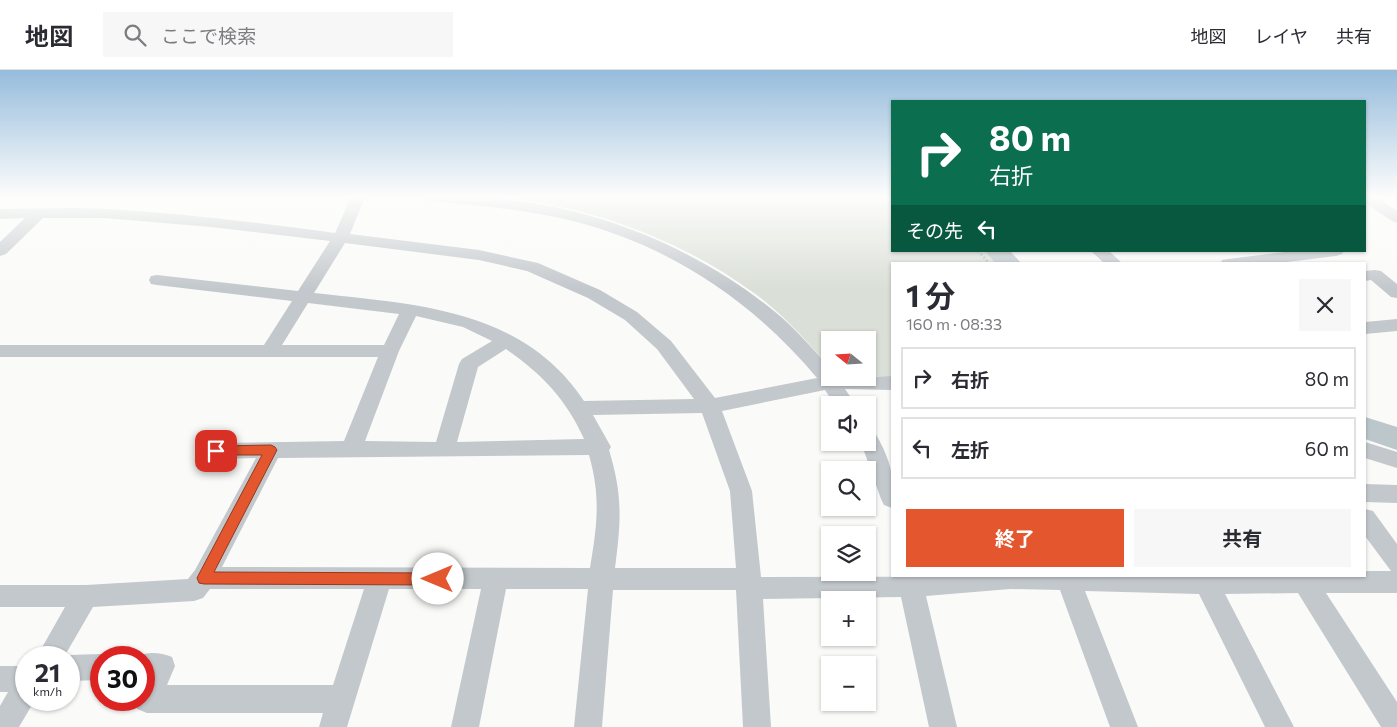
<!DOCTYPE html>
<html lang="ja">
<meta charset="utf-8">
<style>
body{margin:0;font-family:Commissioner,"Noto Sans JP",sans-serif;background:#f7f7f7;color:#2b2b33;height:100vh;display:flex;flex-direction:column;font-size:19px;white-space:nowrap}
*{box-sizing:border-box;margin:0}
p{font-size:16px;color:#7c7c81}
.icon{flex:none;width:28px;height:28px;fill:none;stroke:currentColor;stroke-width:2;stroke-linecap:round;stroke-linejoin:round}
.map{position:relative;flex:1;overflow:hidden}
.details{position:absolute;left:891px;top:192px;width:475px;height:315px;display:flex;flex-direction:column;background:#fff;border-radius:0px;box-shadow:0 1px 4px #0004}
.details>*{flex:none}
.top-card{position:absolute;left:891px;top:30px;width:475px;height:152px;border-radius:0px;box-shadow:0 1px 4px #0004;background:#0b6e4f;color:#fff;overflow:hidden}
.needle{width:32px;rotate:288deg}
.buttons{position:absolute;left:821px;top:261px;display:grid;gap:10px}
.buttons a{display:grid;place-items:center;width:55px;height:55px;border-radius:0px;background:#fff;box-shadow:0 1px 4px #0004;font-size:25px}
.speed{position:absolute;left:15px;top:576px;display:flex;gap:10px;font-size:25px;font-weight:700;text-align:center}
.speed>*{display:grid;place-content:center;width:65px;height:65px;border-radius:50%;background:#fff;box-shadow:0 1px 4px #0004;line-height:1}
.speed small{font-size:12px;font-weight:400}
.speed .limit{border:8px solid #d22;background:#fff;color:#111}
.pin{position:absolute;display:grid;place-items:center;width:42px;height:42px;color:#fff;margin:-21px;border-radius:10px;box-shadow:0 2px 8px #0006}
.me{position:absolute;width:55px;margin:-28px;rotate:270deg;stroke-linejoin:round;filter:drop-shadow(0 0 4px #0008)}
.turn{display:flex;align-items:center;gap:18px;height:105px;padding:0 15px;font-size:22px}
.turn .icon{width:65px;height:65px;stroke-width:2.5}
.turn b{display:block;font-size:35px;line-height:42px}
.then{display:flex;align-items:center;height:48px;padding:0 15px;background:#0003;gap:10px;font-size:19px}
.round{display:grid;place-items:center;flex:none;width:52px;height:52px;border-radius:0px;background:#f7f7f7}
.headline{display:flex;align-items:center;justify-content:space-between;height:85px;padding:0 15px}
h1{font-size:30px;font-weight:700;line-height:38px}
.primary-button{display:flex;gap:10px;margin-top:auto;padding:10px 15px}
.primary-button a{flex:1;height:58px;border-radius:0px;background:#e4572e;color:#fff;font-size:20px;font-weight:700;line-height:58px;text-align:center}
.primary-button a+a{background:#f7f7f7;color:#2b2b33}
ul{padding:0;list-style:none}
li{display:flex;align-items:center;gap:15px;height:62px;margin:0 10px 8px;padding:0 5px;border:2px solid #e1e1e2;border-radius:0px}
li div{flex:1}
li b{display:block;font-size:19px}
li em{font-style:normal}
header{display:flex;align-items:center;gap:30px;box-sizing:border-box;height:70px;padding:0 25px;background:#fff;border-bottom:1px solid #e1e1e2}
header strong{font-size:24px}
nav{display:flex;gap:28px;margin-inline-start:auto;font-size:18px}
.search{width:350px;height:45px;background:#f7f7f7;display:flex;align-items:center;gap:12px;box-sizing:border-box;padding:0 18px;border-radius:0px;color:#7c7c81;font-size:19px}
.map>svg:first-child{display:block}
.green{fill:#dadfd7}
.lines{fill:none;stroke-linecap:round;stroke-linejoin:round}
.river{fill:#bbc7cb;fill-rule:evenodd}
.path{stroke:#bbbfc2;stroke-width:2.5;stroke-dasharray:2 2;stroke-linecap:butt}
.minor{fill:#c3c8cc;fill-rule:evenodd}
.route{fill:#e4572e;stroke:#94391e}
</style>
<header>
<strong>地図</strong>
<div class="search"><svg class="icon" aria-label="search" viewBox="0 0 24 24"><circle cx="10" cy="10" r="6"/><path d="M15 15l6 6"/></svg>ここで検索</div>
<nav><a>地図</a><a>レイヤ</a><a>共有</a></nav>
</header>
<div class="map">
<svg width="1397" height="657" viewBox="0 0 1397 657">
<rect width="100%" height="100%" fill="#fafaf8"/>
<path class="green" d="M 499,127 L 892,127 L 892,181 L 993,181 L 1008,194 L 892,194 L 892,306 L 868,306 L 868,270 L 830,270 L 830,298 C 807,271 783,244 754,223 C 680,169 590,136 499,127 Z"/>
<g class="lines">
<path class="river" d="M 985,181 L 1010,181 L 1022,194 L 996,194 Z
M 1365,347 L 1397,357 L 1397,380 L 1365,369 Z"/>
<path class="path" d="M 889,127 L 892,128
M 978,181 L 990,194"/>
<path class="minor" d="M 351,127 L 365,127 L 350,164 L 479,180 L 538,193 L 600,220 L 637,242 L 671,271 L 715,328 L 817,308 C 754,232 669,175 573,151 C 526,139 478,136 430,131 L 425,130 L 423,127 C 549,120 676,162 774,241 C 795,258 812,278 830,298 L 830,308 L 892,306 L 892,320 L 845,319 L 856,335 L 835,335 L 825,320 L 722,341 L 752,421 L 761,507 L 1365,506 L 1365,501 L 1391,501 L 1365,466 L 1365,439 L 1373,441 L 1397,474 L 1397,523 L 1326,523 L 1397,632 L 1397,657 L 1381,657 L 1298,523 L 1225,524 L 1294,657 L 1265,657 L 1199,524 L 1085,521 L 1138,657 L 1110,657 L 1060,520 L 1010,519 L 926,526 L 957,657 L 929,657 L 901,527 L 763,529 L 771,657 L 743,657 L 736,520 L 613,520 L 602,657 L 574,657 L 588,519 L 506,519 L 479,657 L 451,657 L 481,519 L 389,519 L 347,657 L 319,657 L 323,643 L 147,643 L 137,639 L 134,630 L 144,630 L 144,588 L 134,588 C 146,581 159,582 172,587 L 175,596 L 167,615 L 333,615 L 364,519 L 210,519 L 203,528 L 194,531 L 93,537 L 64,587 L 69,585 L 101,584 L 109,588 L 101,588 L 101,610 L 69,611 L 69,588 L 36,588 L 65,537 L 0,537 L 0,515 L 86,515 L 188,509 L 195,500 L 256,388 L 216,389 L 208,387 L 205,381 L 208,375 L 216,373 L 344,371 L 378,287 L 0,287 L 0,275 L 264,275 L 292,231 L 157,215 L 151,214 L 149,210 L 151,206 L 157,205 L 298,221 L 330,171 L 211,157 L 105,148 L 43,148 L 6,184 L 0,186 L 0,172 L 25,148 L 0,149 L 0,139 C 36,139 71,137 107,139 C 183,143 259,153 335,163 ZM 345,173 L 479,190 L 527,201 L 588,228 L 625,250 L 657,279 L 694,329 L 584,331 C 523,238 413,234 314,223 ZM 308,233 L 399,244 L 384,275 L 282,275 ZM 416,246 L 463,257 L 492,271 L 462,289 L 459,294 L 436,372 L 365,371 L 399,281 ZM 506,279 C 541,303 567,330 584,369 L 457,372 L 478,297 ZM 702,343 L 730,421 L 736,498 L 615,498 C 621,451 623,426 609,380 L 611,377 L 593,345 ZM 589,385 C 601,427 597,456 590,498 L 222,497 L 278,388 Z
M 1365,127 L 1376,127 L 1397,141 L 1397,153 L 1392,151 L 1365,133 Z
M 1091,181 L 1109,181 L 1123,194 L 1105,194 Z
M 1293,181 L 1344,181 L 1342,184 L 1336,186 L 1271,194 L 1220,194 L 1222,190 L 1228,189 Z
M 1375,200 L 1381,201 L 1397,214 L 1397,228 L 1391,227 L 1371,210 L 1365,211 L 1365,201 Z
M 1397,249 L 1397,261 L 1365,264 L 1365,252 Z
M 868,361 L 875,363 C 890,388 896,409 892,438 L 884,435 L 881,429 L 864,381 L 859,372 L 868,372 Z
M 1365,372 L 1397,382 L 1397,398 L 1365,388 Z
M 1365,414 L 1397,415 L 1397,433 L 1365,432 Z
M 0,596 L 26,596 L 26,630 L 35,630 L 19,657 L 0,657 L 0,636 L 8,622 L 0,622 Z"/>
</g>
<linearGradient id="sky" x2="0" y2="1"><stop stop-color="#96bcdc"/><stop offset="0.58" stop-color="#fdfdfc"/><stop offset="1" stop-color="#fdfdfc" stop-opacity="0"/></linearGradient>
<rect width="1397" height="219" fill="url(#sky)"/>
<path class="route" d="M 271,375 L 275,377 L 277,380 L 214,502 L 438,503 L 443,505 L 445,509 L 443,514 L 438,515 L 204,514 L 199,513 L 197,508 L 199,504 L 262,385 L 216,385 L 211,384 L 209,381 L 211,377 L 216,376 Z"/>
</svg>
<div class="buttons">
<a><svg class="needle" viewBox="-14 -14 28 28"><path d="M0-13l5 13h-10z" fill="#e53935"/><path d="M0 13l5-13h-10z" fill="#7c7c81"/></svg></a>
<a><svg class="icon" aria-label="sound" viewBox="0 0 24 24"><path d="M4 9h4l5-4v14l-5-4H4zM17 9q2 3 0 6"/></svg></a>
<a><svg class="icon" aria-label="search" viewBox="0 0 24 24"><circle cx="10" cy="10" r="6"/><path d="M15 15l6 6"/></svg></a>
<a><svg class="icon" aria-label="layers" viewBox="0 0 24 24"><path d="M12 4l9 5-9 5-9-5zM3 14l9 5 9-5"/></svg></a>
<a>+</a>
<a>−</a>
</div>
<div class="speed"><div>21<small>km/h</small></div><div class="limit">30</div></div>
<div class="pin" style="left:216px;top:381px;background:#d93025"><svg class="icon" aria-label="arrive" viewBox="0 0 24 24"><path d="M6 21V4h12l-3 4 3 4H6"/></svg></div>
<svg class="me" style="left:438px;top:509px" viewBox="-20 -20 40 40"><circle r="19" fill="#fff"/><path d="M0-13L10 11 0 6-10 11z" fill="#e4572e"/></svg>
<div class="top-card">
<div class="turn"><svg class="icon" aria-label="right" viewBox="0 0 24 24"><path d="M7 20v-9h11M14 6l5 5-5 5"/></svg><div><b>80 m</b>右折</div></div>
<div class="then">その先<svg class="icon" aria-label="left" viewBox="0 0 24 24"><path d="M17 20v-9H6M10 6l-5 5 5 5"/></svg></div>
</div>
<section class="details">
<div class="headline"><div><h1>1 分</h1><p>160 m · 08:33</p></div><a class="round"><svg class="icon" aria-label="close" viewBox="0 0 24 24"><path d="M6 6l12 12M18 6L6 18"/></svg></a></div>
<ul>
<li><svg class="icon" aria-label="right" viewBox="0 0 24 24"><path d="M7 20v-9h11M14 6l5 5-5 5"/></svg><div><b>右折</b></div><em>80 m</em></li>
<li><svg class="icon" aria-label="left" viewBox="0 0 24 24"><path d="M17 20v-9H6M10 6l-5 5 5 5"/></svg><div><b>左折</b></div><em>60 m</em></li>
</ul>
<div class="primary-button"><a>終了</a><a>共有</a></div>
</section>
</div>
